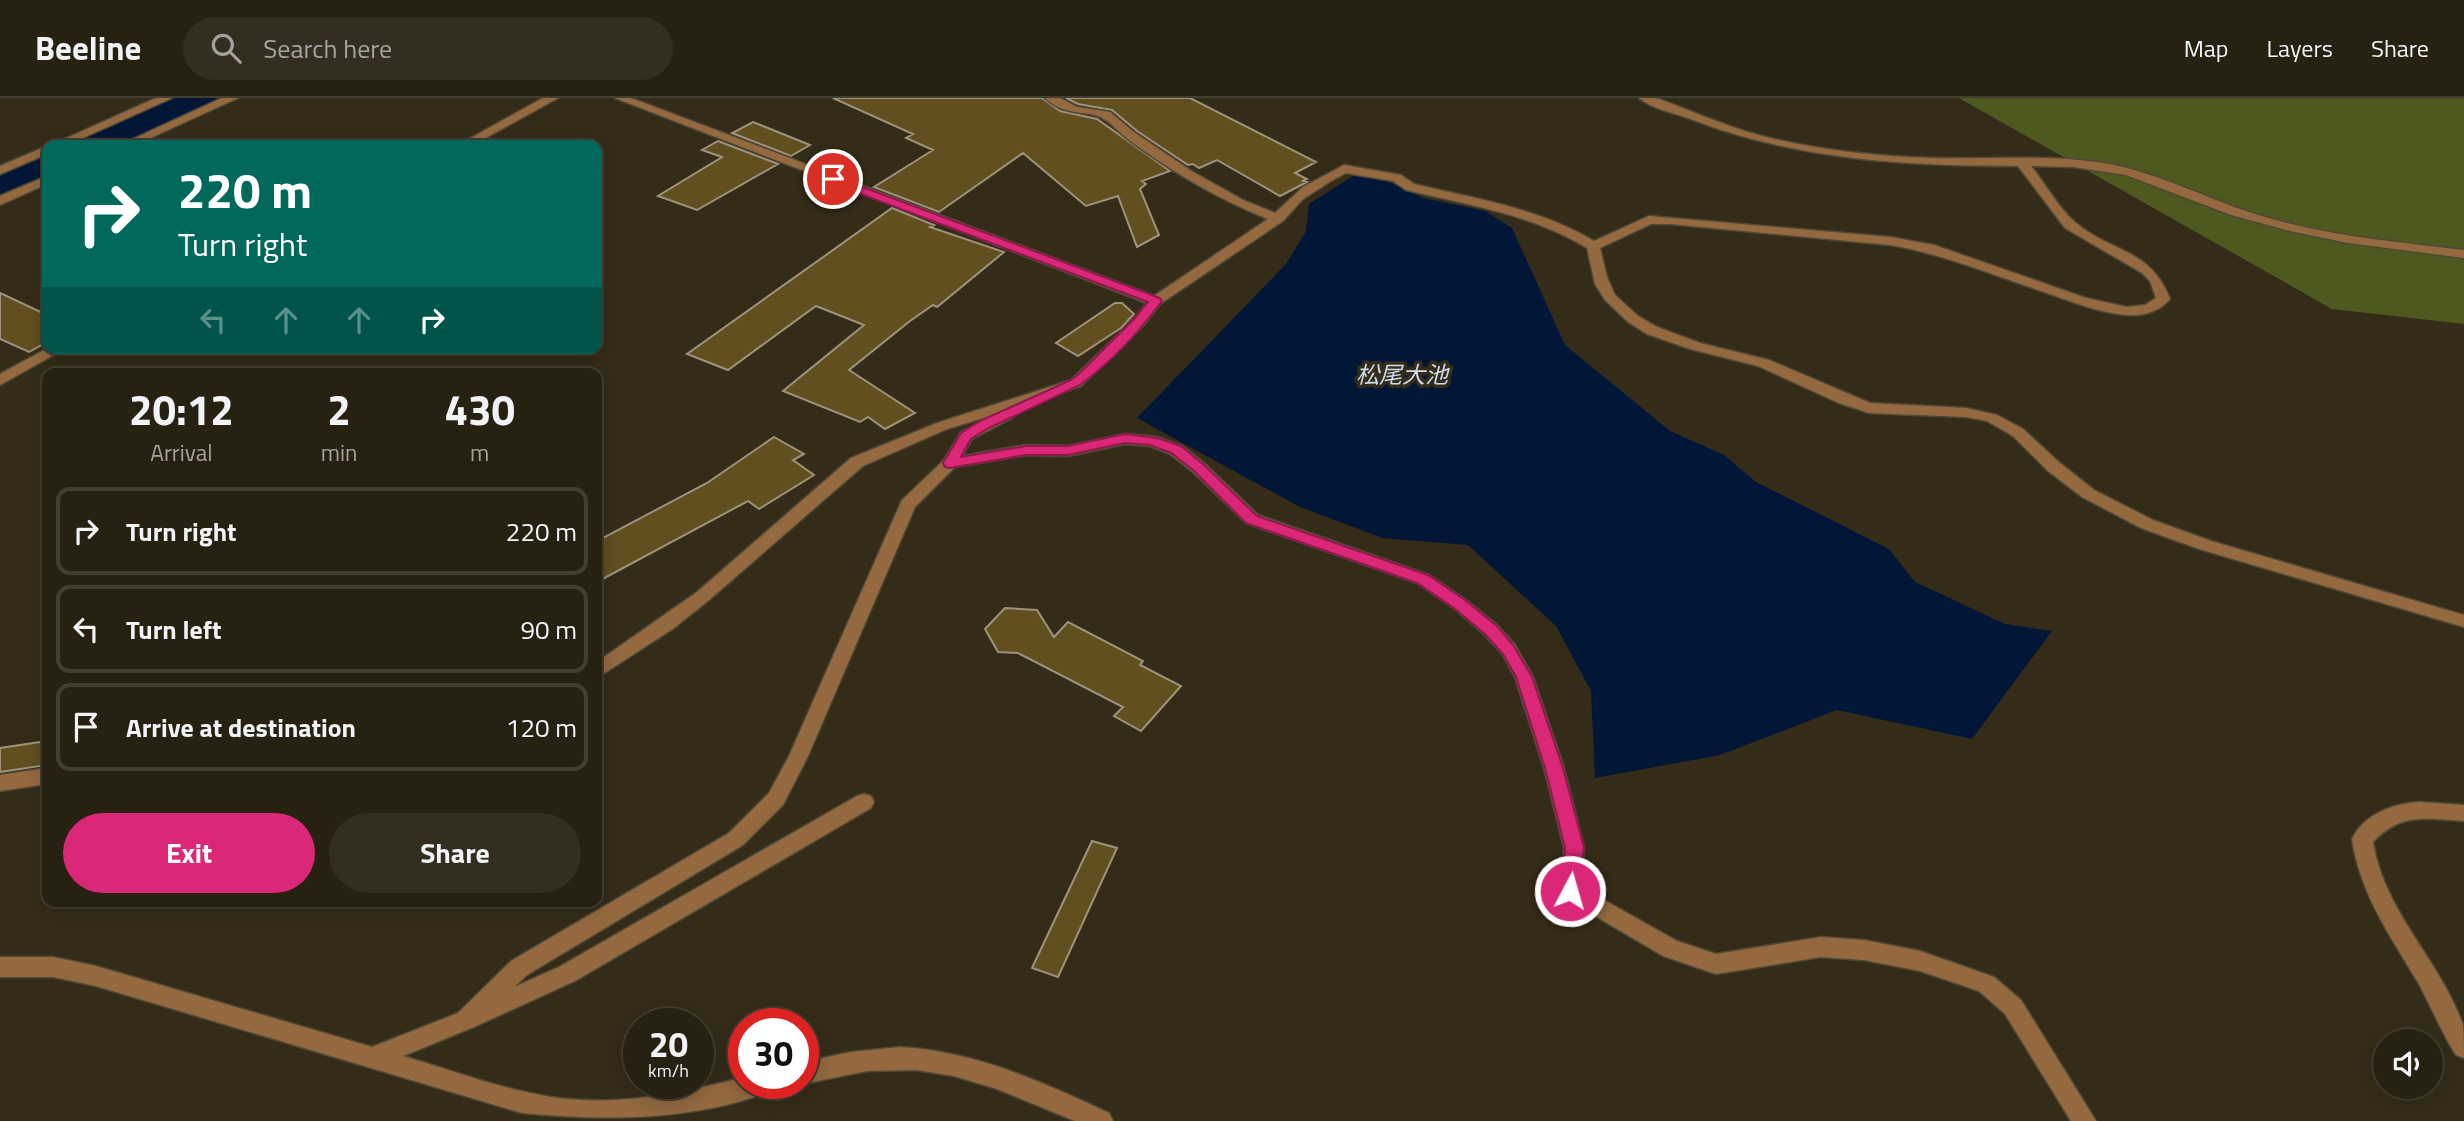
<!DOCTYPE html>
<meta charset="utf-8">
<style>
body{margin:0;font-family:"Titillium Web","Noto Sans JP",sans-serif;background:#332e20;color:#f1f3f6;height:100vh;display:flex;flex-direction:column;font-size:26px;white-space:nowrap}
*{box-sizing:border-box;margin:0}
p{font-size:23px;color:#a4a39f}
.icon{flex:none;width:38px;height:38px;fill:none;stroke:currentColor;stroke-width:2;stroke-linecap:round;stroke-linejoin:round}
.map{position:relative;flex:1;overflow:hidden}
.sheet{position:absolute;left:42px;top:270px;width:560px;height:539px;display:flex;flex-direction:column;background:#272112;border-radius:14px;box-shadow:0 4px 18px #0003,0 0 0 2px #433e32}
.sheet>*{flex:none}
.banner{position:absolute;left:42px;top:42px;width:560px;height:214px;border-radius:14px;box-shadow:0 4px 18px #0003,0 0 0 2px #433e32;background:#00695c;color:#fff;overflow:hidden}
.controls{position:absolute;left:2373px;top:931px;display:grid;gap:14px}
.controls a{display:grid;place-items:center;width:70px;height:70px;border-radius:50%;background:#272112;box-shadow:0 4px 18px #0003,0 0 0 2px #433e32;font-size:35px}
.speed{position:absolute;left:623px;top:910px;display:flex;gap:14px;font-size:35px;font-weight:700;text-align:center}
.speed>*{display:grid;place-content:center;width:91px;height:91px;border-radius:50%;background:#272112;box-shadow:0 4px 18px #0003,0 0 0 2px #433e32;line-height:1}
.speed small{font-size:18px;font-weight:400}
.speed .limit{border:10px solid #d22;background:#fff;color:#111}
.pin{position:absolute;display:grid;place-items:center;width:60px;height:60px;color:#fff;margin:-30px;border:4px solid #fff;border-radius:50%;box-shadow:0 2px 7px #0007}
.me{position:absolute;width:77px;margin:-38px;rotate:6deg;stroke-linejoin:round;filter:drop-shadow(0 0 5px #0008)}
.turn{display:flex;align-items:center;gap:24px;height:147px;padding:0 21px;font-size:32px}
.turn .icon{width:91px;height:91px;stroke-width:2.5}
.turn b{display:block;font-size:49px;line-height:60px}
.lanes{display:flex;align-items:center;height:66px;padding:0 21px;background:#0003;justify-content:center;gap:35px;direction:ltr}
.lanes .off{opacity:.35}
.eta{display:flex;justify-content:space-evenly;align-items:center;height:119px;text-align:center}
.eta b{font-size:42px;font-weight:700;line-height:49px}
.primary-button{display:flex;gap:14px;margin-top:auto;padding:14px 21px}
.primary-button a{flex:1;height:80px;border-radius:42px;background:#db2777;color:#fff;font-size:28px;font-weight:700;line-height:80px;text-align:center}
.primary-button a+a{background:#332e20;color:#f1f3f6}
ul{padding:0;list-style:none}
li{display:flex;align-items:center;gap:21px;height:88px;margin:0 14px 10px;padding:0 7px;border:4px solid #433e32;border-radius:14px}
li div{flex:1}
li b{display:block;font-size:26px}
li em{font-style:normal}
header{display:flex;align-items:center;gap:42px;box-sizing:border-box;height:98px;padding:0 35px;background:#272112;border-bottom:2px solid #433e32}
header strong{font-size:33px}
nav{display:flex;gap:38px;margin-inline-start:auto;font-size:24px}
.search{width:490px;height:63px;background:#332e20;display:flex;align-items:center;gap:18px;box-sizing:border-box;padding:0 24px;border-radius:38px;color:#a4a39f;font-size:26px}
.map>svg:first-child{display:block}
.green{fill:#4d591f}
.water{fill:#021738}
.lines{fill:none;stroke-linecap:round;stroke-linejoin:round}
.river{fill:#021738;fill-rule:evenodd}
.building{fill:#614f20;stroke:#9d937c;stroke-width:2}
.minor-casing{stroke:#4f4835;stroke-width:3}
.minor{fill:#946940;fill-rule:evenodd}
.route{fill:#db2777;stroke:#8e194d;stroke-width:2}
.labels{text-anchor:middle;dominant-baseline:central;stroke-width:7;stroke-linejoin:round;paint-order:stroke}
.water-label{font-size:23px;font-style:italic;fill:#cedaed;stroke:#342c18}
</style>
<header>
<strong>Beeline</strong>
<div class="search"><svg class="icon" aria-label="search" viewBox="0 0 24 24"><circle cx="10" cy="10" r="6"/><path d="M15 15l6 6"/></svg>Search here</div>
<nav><a>Map</a><a>Layers</a><a>Share</a></nav>
</header>
<div class="map">
<svg width="2464" height="1023" viewBox="0 0 2464 1023">
<rect width="100%" height="100%" fill="#342c18"/>
<path class="green" d="M 1959,0 L 2464,0 L 2464,226 L 2332,211 Z"/>
<path class="water" d="M 1358,75 L 1379,79 L 1423,100 L 1485,113 L 1512,130 L 1565,247 L 1670,333 L 1724,357 L 1756,384 L 1889,451 L 1915,484 L 2005,526 L 2052,533 L 1972,641 L 1837,612 L 1720,657 L 1595,680 L 1591,593 L 1556,528 L 1468,447 L 1382,440 L 1300,409 L 1137,320 L 1286,166 L 1306,133 L 1309,106 Z"/>
<g class="lines">
<path class="river" d="M 169,0 L 217,0 L 212,8 L 121,47 L 72,47 L 78,39 Z
M 47,56 L 47,81 L 0,100 L 0,74 Z"/>
</g>
<path class="building" d="M 833,0 L 1042,0 L 1060,13 L 1097,21 L 1170,73 L 1142,83 L 1146,86 L 1140,91 L 1159,137 L 1137,149 L 1118,98 L 1086,108 L 1023,55 L 939,114 L 874,89 L 933,52 L 906,40 L 913,36 Z
M 1066,0 L 1190,0 L 1316,64 L 1295,75 L 1307,81 L 1303,83 L 1307,84 L 1280,98 L 1217,62 L 1199,70 L 1193,66 L 1188,67 L 1137,33 L 1112,12 L 1078,6 Z
M 753,24 L 810,47 L 791,58 L 732,35 Z
M 718,43 L 778,66 L 697,112 L 658,98 L 722,59 L 702,52 Z
M 892,110 L 934,127 L 930,129 L 1004,154 L 937,209 L 933,207 L 910,223 L 849,272 L 915,315 L 885,331 L 868,319 L 860,324 L 783,293 L 864,227 L 816,208 L 728,272 L 687,256 Z
M 0,195 L 47,217 L 47,244 L 29,254 L 0,241 Z
M 1115,205 L 1122,205 L 1134,216 L 1121,230 L 1078,258 L 1056,245 Z
M 774,339 L 804,356 L 793,362 L 814,377 L 759,411 L 748,403 L 597,484 L 597,443 L 707,385 Z
M 1005,510 L 1037,512 L 1054,539 L 1068,524 L 1143,563 L 1140,567 L 1181,588 L 1141,633 L 1114,618 L 1123,609 L 1018,555 L 998,554 L 985,531 Z
M 47,643 L 47,667 L 0,674 L 0,650 Z
M 1092,743 L 1117,750 L 1058,879 L 1032,870 Z"/>
<g class="lines">
<defs>
<path id="minor" d="M 156,0 L 172,0 L 67,47 L 51,47 Z
M 222,0 L 238,0 L 135,47 L 120,47 Z
M 543,0 L 558,0 L 473,47 L 458,47 Z
M 615,0 L 631,0 L 1154,198 L 1268,121 C 1218,101 1172,74 1129,42 C 1120,36 1113,26 1104,21 C 1089,11 1066,20 1045,0 L 1060,0 L 1077,9 L 1110,14 L 1135,35 L 1193,74 L 1243,102 L 1275,115 L 1303,89 L 1344,67 L 1401,77 L 1414,86 C 1476,101 1539,110 1594,143 L 1649,118 L 1890,139 L 1934,147 L 2086,200 L 2127,209 L 2145,207 L 2156,200 L 2150,183 L 2142,175 L 2065,130 L 2018,68 C 1905,68 1795,62 1688,20 C 1673,15 1651,10 1639,0 L 1656,0 C 1687,11 1718,25 1751,35 C 1801,49 1855,56 1908,59 C 1973,63 2039,55 2104,65 C 2161,75 2210,103 2265,119 C 2329,138 2398,144 2464,152 L 2464,160 L 2348,145 L 2290,133 L 2231,117 L 2126,77 L 2073,69 L 2031,68 C 2045,85 2058,110 2075,124 C 2110,155 2150,149 2170,201 C 2159,214 2143,218 2127,217 C 2099,215 2070,203 2044,194 C 1993,177 1943,156 1890,147 L 1670,126 L 1651,126 L 1600,150 L 1607,179 L 1615,197 L 1638,218 L 1657,229 L 1700,245 L 1769,262 L 1870,305 L 1966,310 L 1997,317 L 2023,331 L 2060,365 L 2094,392 L 2153,422 L 2211,443 L 2464,517 L 2464,529 L 2199,451 L 2141,430 L 2082,399 L 2048,373 L 2013,338 L 1987,323 L 1966,319 L 1869,315 L 1839,305 L 1758,268 L 1690,251 L 1647,236 L 1628,224 L 1605,202 L 1595,186 L 1587,150 C 1531,116 1468,107 1406,92 L 1393,83 L 1346,75 L 1331,83 L 1303,101 L 1283,123 L 1160,206 L 1144,227 L 1081,288 L 1007,312 L 1015,317 L 1012,320 L 972,341 L 962,358 L 1026,347 L 1068,348 L 1125,336 L 1157,339 L 1182,348 L 1204,365 L 1258,417 L 1429,477 L 1466,502 L 1497,527 L 1515,547 L 1533,579 L 1564,670 L 1584,750 L 1581,789 L 1677,843 L 1716,856 L 1821,839 L 1864,842 L 1920,853 L 1994,879 L 2021,902 L 2096,1023 L 2071,1023 L 2005,916 L 1979,893 L 1920,873 L 1864,862 L 1821,859 L 1716,876 L 1663,858 L 1563,799 L 1560,793 L 1564,750 L 1544,670 L 1515,579 L 1503,557 L 1485,537 L 1454,510 L 1417,485 L 1246,425 L 1192,373 L 1170,356 L 1150,348 L 1125,346 L 1068,358 L 1026,357 L 955,369 L 915,409 L 808,658 L 783,707 L 743,747 L 527,877 L 514,889 L 559,869 L 857,698 L 864,696 L 871,698 L 874,704 L 871,710 L 575,883 L 474,929 L 403,958 C 454,973 506,993 558,1000 C 622,1008 683,995 744,979 L 744,985 L 774,985 L 771,993 C 694,1023 603,1023 522,1015 L 96,888 L 53,879 L 0,879 L 0,859 L 53,859 L 96,868 L 372,949 L 458,915 L 511,863 L 729,735 L 769,695 L 789,658 L 902,402 L 944,362 L 961,334 L 1000,315 L 947,331 L 863,368 L 709,502 L 674,530 L 597,580 L 597,564 L 697,494 L 851,360 L 937,325 L 1071,282 L 1134,221 L 1147,205 Z
M 47,48 L 47,56 L 0,76 L 0,68 Z
M 47,78 L 47,86 L 0,107 L 0,98 Z
M 48,250 L 66,250 L 0,287 L 0,276 Z
M 47,670 L 47,686 L 0,693 L 0,677 Z
M 2420,704 L 2464,707 L 2464,723 C 2426,721 2401,714 2373,744 C 2384,814 2440,862 2463,927 C 2464,936 2464,950 2464,960 L 2456,957 L 2451,949 C 2439,928 2430,907 2419,886 C 2391,839 2360,796 2352,741 C 2364,716 2394,705 2420,704 Z
M 900,949 C 974,953 1043,984 1109,1015 L 1113,1023 L 1075,1023 L 997,991 L 954,978 L 916,972 L 867,973 L 803,986 L 801,985 L 803,985 L 803,964 L 851,954 Z"/>
</defs>
<use href="#minor" class="minor-casing"/>
<use href="#minor" class="minor"/>
</g>
<path class="route" d="M 833,78 L 1160,200 L 1162,203 C 1139,234 1111,264 1080,287 L 989,330 L 971,341 L 961,359 L 1026,348 L 1068,348 L 1125,336 L 1157,340 L 1181,348 L 1203,366 L 1257,418 L 1428,477 L 1465,502 L 1497,528 L 1514,548 L 1532,579 L 1563,670 L 1584,750 L 1576,799 L 1570,802 L 1563,799 L 1560,793 L 1565,750 L 1545,670 L 1516,579 L 1503,556 L 1486,537 L 1454,510 L 1417,485 L 1246,425 L 1193,372 L 1171,355 L 1150,347 L 1125,345 L 1068,357 L 1026,357 L 950,370 L 945,369 L 943,365 L 961,335 L 980,323 L 1071,282 L 1081,274 L 1134,221 L 1148,204 L 829,84 L 828,81 Z"/>
<g class="labels">
<g class="water-label">
<text x="1402" y="276">松尾大池</text>
</g>
</g>
</svg>
<div class="controls">
<a><svg class="icon" aria-label="sound" viewBox="0 0 24 24"><path d="M4 9h4l5-4v14l-5-4H4zM17 9q2 3 0 6"/></svg></a>
</div>
<div class="speed"><div>20<small>km/h</small></div><div class="limit">30</div></div>
<div class="pin" style="left:833px;top:81px;background:#d93025"><svg class="icon" aria-label="arrive" viewBox="0 0 24 24"><path d="M6 21V4h12l-3 4 3 4H6"/></svg></div>
<svg class="me" style="left:1570px;top:793px" viewBox="-20 -20 40 40"><circle r="17" fill="#db2777" stroke="#fff" stroke-width="3"/><path d="M0-11L8 9 0 5-8 9z" fill="#fff"/></svg>
<div class="banner">
<div class="turn"><svg class="icon" aria-label="right" viewBox="0 0 24 24"><path d="M7 20v-9h11M14 6l5 5-5 5"/></svg><div><b>220 m</b>Turn right</div></div>
<div class="lanes"><svg class="icon off" aria-label="left" viewBox="0 0 24 24"><path d="M17 20v-9H6M10 6l-5 5 5 5"/></svg><svg class="icon off" aria-label="ahead" viewBox="0 0 24 24"><path d="M12 20V5M6 11l6-6 6 6"/></svg><svg class="icon off" aria-label="ahead" viewBox="0 0 24 24"><path d="M12 20V5M6 11l6-6 6 6"/></svg><svg class="icon" aria-label="right" viewBox="0 0 24 24"><path d="M7 20v-9h11M14 6l5 5-5 5"/></svg></div>
</div>
<section class="sheet">
<div class="eta">
<div><b>20:12</b><p>Arrival</p></div>
<div><b>2</b><p>min</p></div>
<div><b>430</b><p>m</p></div>
</div>
<ul>
<li><svg class="icon" aria-label="right" viewBox="0 0 24 24"><path d="M7 20v-9h11M14 6l5 5-5 5"/></svg><div><b>Turn right</b></div><em>220 m</em></li>
<li><svg class="icon" aria-label="left" viewBox="0 0 24 24"><path d="M17 20v-9H6M10 6l-5 5 5 5"/></svg><div><b>Turn left</b></div><em>90 m</em></li>
<li><svg class="icon" aria-label="arrive" viewBox="0 0 24 24"><path d="M6 21V4h12l-3 4 3 4H6"/></svg><div><b>Arrive at destination</b></div><em>120 m</em></li>
</ul>
<div class="primary-button"><a>Exit</a><a>Share</a></div>
</section>
</div>
